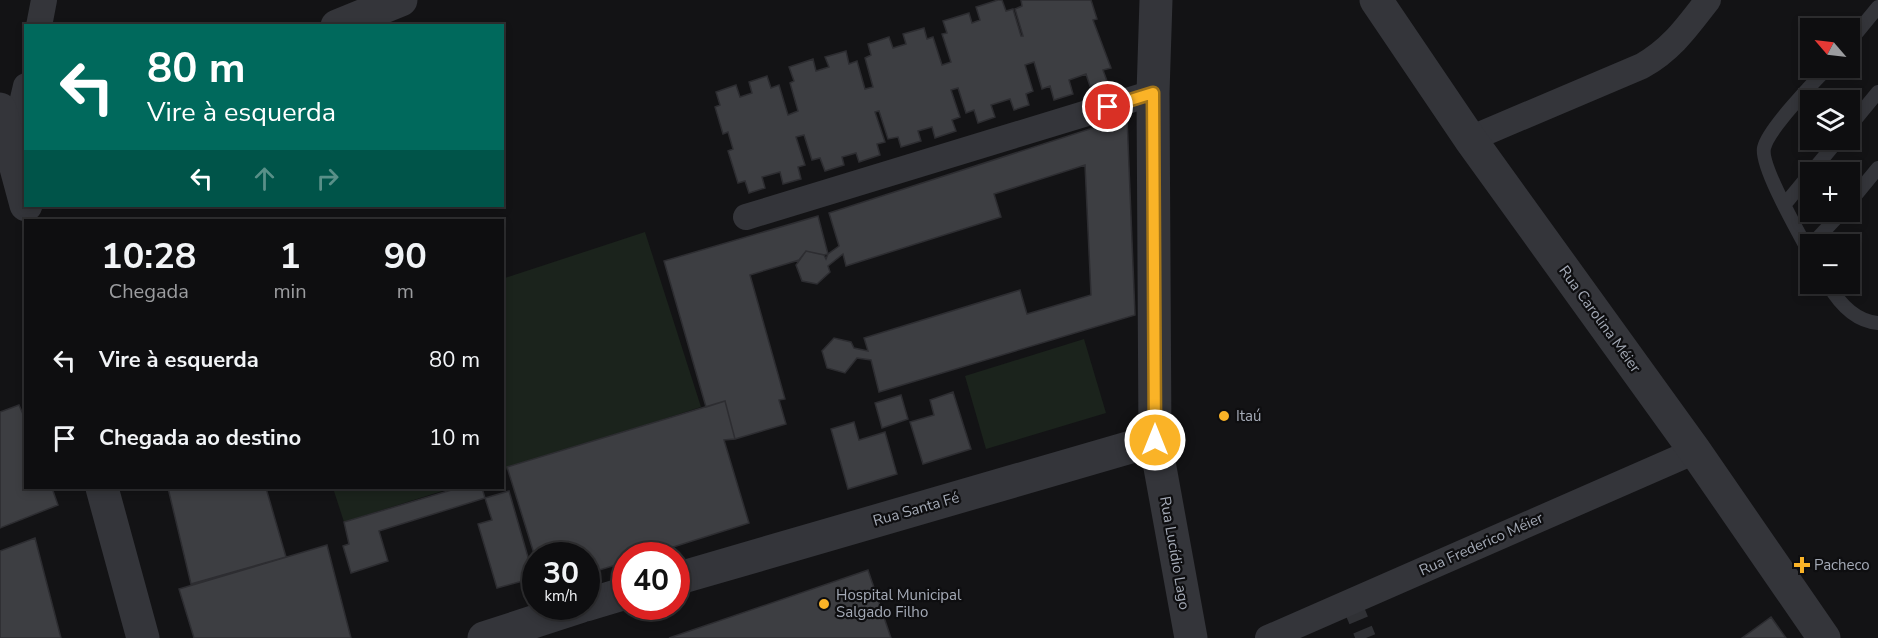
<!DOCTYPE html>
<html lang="pt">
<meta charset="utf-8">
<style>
body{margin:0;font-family:"Nunito Sans",sans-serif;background:#1c1c1e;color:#f1f3f6;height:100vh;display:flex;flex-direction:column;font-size:22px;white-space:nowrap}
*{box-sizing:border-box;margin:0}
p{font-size:20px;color:#9b9c9f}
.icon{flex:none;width:33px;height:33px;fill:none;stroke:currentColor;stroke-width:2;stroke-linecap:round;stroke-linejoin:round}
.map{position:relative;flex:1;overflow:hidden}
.sheet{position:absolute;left:24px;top:219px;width:480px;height:270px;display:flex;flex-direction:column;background:#0e0e10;border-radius:0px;box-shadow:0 3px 9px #0003,0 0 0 2px #2e2e30}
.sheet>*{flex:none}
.guide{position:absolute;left:24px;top:24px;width:480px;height:183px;border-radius:0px;box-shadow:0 3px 9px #0003,0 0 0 2px #2e2e30;background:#00695c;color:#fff;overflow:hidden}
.needle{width:39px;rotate:298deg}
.buttons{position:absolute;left:1800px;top:18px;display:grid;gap:12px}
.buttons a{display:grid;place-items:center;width:60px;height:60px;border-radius:0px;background:#0e0e10;box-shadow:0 3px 9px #0003,0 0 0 2px #2e2e30;font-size:30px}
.speed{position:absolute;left:522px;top:542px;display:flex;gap:12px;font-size:30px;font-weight:700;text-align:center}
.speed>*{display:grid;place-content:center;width:78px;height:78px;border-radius:50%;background:#0e0e10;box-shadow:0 3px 9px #0003,0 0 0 2px #2e2e30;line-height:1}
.speed small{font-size:15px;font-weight:400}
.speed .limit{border:9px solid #d22;background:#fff;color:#111}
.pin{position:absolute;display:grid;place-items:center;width:51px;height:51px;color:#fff;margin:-26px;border:3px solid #fff;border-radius:50%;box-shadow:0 2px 6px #0007}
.me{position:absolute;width:66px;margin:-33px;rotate:0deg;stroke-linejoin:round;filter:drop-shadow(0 0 4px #0008)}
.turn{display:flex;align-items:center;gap:21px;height:126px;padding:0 24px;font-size:27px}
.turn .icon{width:78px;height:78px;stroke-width:2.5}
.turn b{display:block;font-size:42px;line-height:51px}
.lanes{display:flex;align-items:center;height:57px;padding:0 24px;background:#0003;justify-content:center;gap:30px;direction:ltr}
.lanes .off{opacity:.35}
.eta{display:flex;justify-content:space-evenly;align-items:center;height:102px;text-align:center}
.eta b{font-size:36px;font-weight:700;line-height:42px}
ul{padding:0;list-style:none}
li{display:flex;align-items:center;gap:18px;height:78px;padding:0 24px}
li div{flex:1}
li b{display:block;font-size:22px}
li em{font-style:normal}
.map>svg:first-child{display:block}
.green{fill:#1b231c}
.building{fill:#3d3e42;stroke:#2d2d31;stroke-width:1.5}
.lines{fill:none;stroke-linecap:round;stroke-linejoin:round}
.pedestrian-tunnel{stroke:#303135;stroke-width:20;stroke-dasharray:20 10;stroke-linecap:butt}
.service{stroke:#34353a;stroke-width:14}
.minor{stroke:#34353a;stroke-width:26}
.tertiary{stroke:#34353a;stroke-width:33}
.route-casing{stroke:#a27419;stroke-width:15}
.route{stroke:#fab327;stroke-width:10}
.poi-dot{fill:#fab327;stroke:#0e0e10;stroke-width:2}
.labels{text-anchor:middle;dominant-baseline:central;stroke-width:4.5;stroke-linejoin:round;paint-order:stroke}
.street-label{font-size:15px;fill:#a4aab6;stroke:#0e0e10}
.poi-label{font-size:15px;fill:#a4aab6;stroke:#0e0e10;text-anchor:start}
</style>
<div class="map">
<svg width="1878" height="638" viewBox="0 0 1878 638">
<rect width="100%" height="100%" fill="#131315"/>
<path class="green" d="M 645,232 L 701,407 L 503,471 L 502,279 Z
M 1084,339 L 1106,413 L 986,449 L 965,376 Z
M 333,488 L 452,488 L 344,522 Z"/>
<path class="building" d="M 998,0 L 1002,0 L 1006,11 L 1013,9 L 1021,36 L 1023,36 L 1015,9 L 1022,6 L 1021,0 L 1091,0 L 1097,19 L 1093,20 L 1111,68 L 1103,70 L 1107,81 L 1090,86 L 1086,74 L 1069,80 L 1073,94 L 1054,100 L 1050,86 L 1042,89 L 1034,62 L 1025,65 L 1033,91 L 1026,94 L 1029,105 L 1014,110 L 1010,99 L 991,105 L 995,117 L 978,123 L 974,110 L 966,113 L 958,88 L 951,90 L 960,117 L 952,120 L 956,131 L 935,138 L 932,127 L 918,131 L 921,141 L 901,147 L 898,137 L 888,139 L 879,111 L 875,112 L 885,142 L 877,144 L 880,155 L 859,162 L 856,153 L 842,157 L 844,165 L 825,171 L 820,158 L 812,160 L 804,135 L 796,137 L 805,165 L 798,167 L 801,179 L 783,184 L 780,172 L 762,177 L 765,188 L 749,193 L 745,181 L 738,183 L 728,151 L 733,149 L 728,132 L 723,134 L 715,107 L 720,105 L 716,92 L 736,85 L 740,97 L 752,93 L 749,82 L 767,76 L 771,88 L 779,85 L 788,115 L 798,111 L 790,83 L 794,81 L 789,67 L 813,59 L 816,71 L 829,67 L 825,57 L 846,51 L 849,64 L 857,61 L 865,89 L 873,87 L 865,58 L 871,55 L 868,44 L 889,37 L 893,48 L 906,44 L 903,34 L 924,28 L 927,39 L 933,37 L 942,65 L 951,62 L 942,34 L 947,33 L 943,21 L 969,13 L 972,23 L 980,20 L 976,7 Z
M 1127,117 L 1135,315 L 879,392 L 871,360 L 857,358 L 845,373 L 827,368 L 822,351 L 834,338 L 851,342 L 854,348 L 868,351 L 864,338 L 1020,290 L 1027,314 L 1091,295 L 1085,165 L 994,194 L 1001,217 L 846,266 L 843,254 L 828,266 L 830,272 L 817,284 L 802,281 L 796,265 L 806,251 L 824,255 L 826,259 L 828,254 L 839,246 L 829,213 Z
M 818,216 L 828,254 L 824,255 L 806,251 L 799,260 L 750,275 L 785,399 L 779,400 L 786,424 L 735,439 L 725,401 L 706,407 L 664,261 Z
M 953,392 L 971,449 L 923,464 L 910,422 L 934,415 L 930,400 Z
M 901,395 L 908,419 L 882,428 L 875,403 Z
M 725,401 L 735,439 L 724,440 L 749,523 L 648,555 L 626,555 L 626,562 L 586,574 L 586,555 L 536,555 L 536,560 L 507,467 Z
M 19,405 L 26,421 L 26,488 L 52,488 L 58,505 L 0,528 L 0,412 Z
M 854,422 L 859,440 L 885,432 L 897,474 L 848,489 L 831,429 Z
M 168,488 L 266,488 L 286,557 L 191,584 Z
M 458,488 L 482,488 L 485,498 L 379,531 L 388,561 L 351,573 L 343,546 L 349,544 L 344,522 Z
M 509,491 L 534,578 L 497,588 L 478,524 L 492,520 L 485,498 Z
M 35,538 L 61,638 L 0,638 L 0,551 Z
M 327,545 L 351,638 L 194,638 L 179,589 Z
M 868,570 L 891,638 L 669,638 Z
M 1771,617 L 1786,638 L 1742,638 Z"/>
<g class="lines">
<path class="pedestrian-tunnel" d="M 1351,602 L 1366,638"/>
<path class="service" d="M 1850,41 L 1878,7
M 1850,126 L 1878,92
M 1850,202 L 1878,168
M 1785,204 L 1838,140
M 1812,244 L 1842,212
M 1810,254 C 1800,235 1760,166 1764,148 C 1768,129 1812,85 1827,68
M 1828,284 C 1839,303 1854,321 1878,323"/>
<path class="minor" d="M 39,26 L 44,0
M 1470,139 L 1642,66 C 1672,49 1687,27 1708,0
M 11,150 L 26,86
M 746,217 L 1153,93
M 1268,638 L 1695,451"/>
<path class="tertiary" d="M 1156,0 L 1153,93 L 1155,440 L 1191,638
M 1376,0 L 1470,139 L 1695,451 L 1824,638
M 337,26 L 401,0
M 0,109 L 26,205
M 102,488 L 143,638
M 676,579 L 1155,440
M 586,605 L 626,593
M 484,638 L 582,606"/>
</g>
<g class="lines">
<defs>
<path id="route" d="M 1108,107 L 1153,93 L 1155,440"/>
</defs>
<use href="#route" class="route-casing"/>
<use href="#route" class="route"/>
</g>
<g class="poi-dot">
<circle cx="1224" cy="416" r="6"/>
<path d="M1799 556h6v6h6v6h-6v6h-6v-6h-6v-6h6z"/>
<circle cx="824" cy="604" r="6"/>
</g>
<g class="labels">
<g class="street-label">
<text transform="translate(1600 319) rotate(54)">Rua Carolina Méier</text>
<text transform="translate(916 509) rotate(-16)">Rua Santa Fé</text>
<text transform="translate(1481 544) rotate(-24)">Rua Frederico Méier</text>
<text transform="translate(1175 553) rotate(80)">Rua Lucídio Lago</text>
</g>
<g class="poi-label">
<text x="1236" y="416">Itaú</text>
<text x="1814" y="565">Pacheco</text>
<text x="836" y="595">Hospital Municipal<tspan x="836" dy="17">Salgado Filho</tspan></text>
</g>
</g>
</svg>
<div class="buttons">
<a><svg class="needle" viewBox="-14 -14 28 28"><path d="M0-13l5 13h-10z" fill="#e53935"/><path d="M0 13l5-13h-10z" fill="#9b9c9f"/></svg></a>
<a><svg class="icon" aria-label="layers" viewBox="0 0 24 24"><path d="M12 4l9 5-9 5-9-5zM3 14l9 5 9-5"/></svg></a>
<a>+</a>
<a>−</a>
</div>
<div class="speed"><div>30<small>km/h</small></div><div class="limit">40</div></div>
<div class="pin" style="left:1108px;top:107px;background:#d93025"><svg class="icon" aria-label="arrive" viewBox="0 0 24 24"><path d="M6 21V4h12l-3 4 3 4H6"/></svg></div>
<svg class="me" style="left:1155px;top:440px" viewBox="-20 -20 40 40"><circle r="17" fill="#fab327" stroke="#fff" stroke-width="3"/><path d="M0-11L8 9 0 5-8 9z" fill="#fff"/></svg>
<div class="guide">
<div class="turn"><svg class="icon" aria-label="left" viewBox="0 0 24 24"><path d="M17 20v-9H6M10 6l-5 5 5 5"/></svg><div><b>80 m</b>Vire à esquerda</div></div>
<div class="lanes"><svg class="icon" aria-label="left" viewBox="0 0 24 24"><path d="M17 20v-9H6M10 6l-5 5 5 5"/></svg><svg class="icon off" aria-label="ahead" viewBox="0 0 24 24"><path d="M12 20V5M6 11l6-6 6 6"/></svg><svg class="icon off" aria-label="right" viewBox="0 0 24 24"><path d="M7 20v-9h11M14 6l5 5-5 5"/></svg></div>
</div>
<section class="sheet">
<div class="eta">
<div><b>10:28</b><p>Chegada</p></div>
<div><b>1</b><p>min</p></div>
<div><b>90</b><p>m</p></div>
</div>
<ul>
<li><svg class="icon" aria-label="left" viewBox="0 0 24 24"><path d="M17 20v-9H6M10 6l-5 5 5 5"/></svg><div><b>Vire à esquerda</b></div><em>80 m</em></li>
<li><svg class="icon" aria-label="arrive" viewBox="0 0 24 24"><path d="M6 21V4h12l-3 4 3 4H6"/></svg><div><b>Chegada ao destino</b></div><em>10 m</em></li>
</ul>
</section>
</div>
